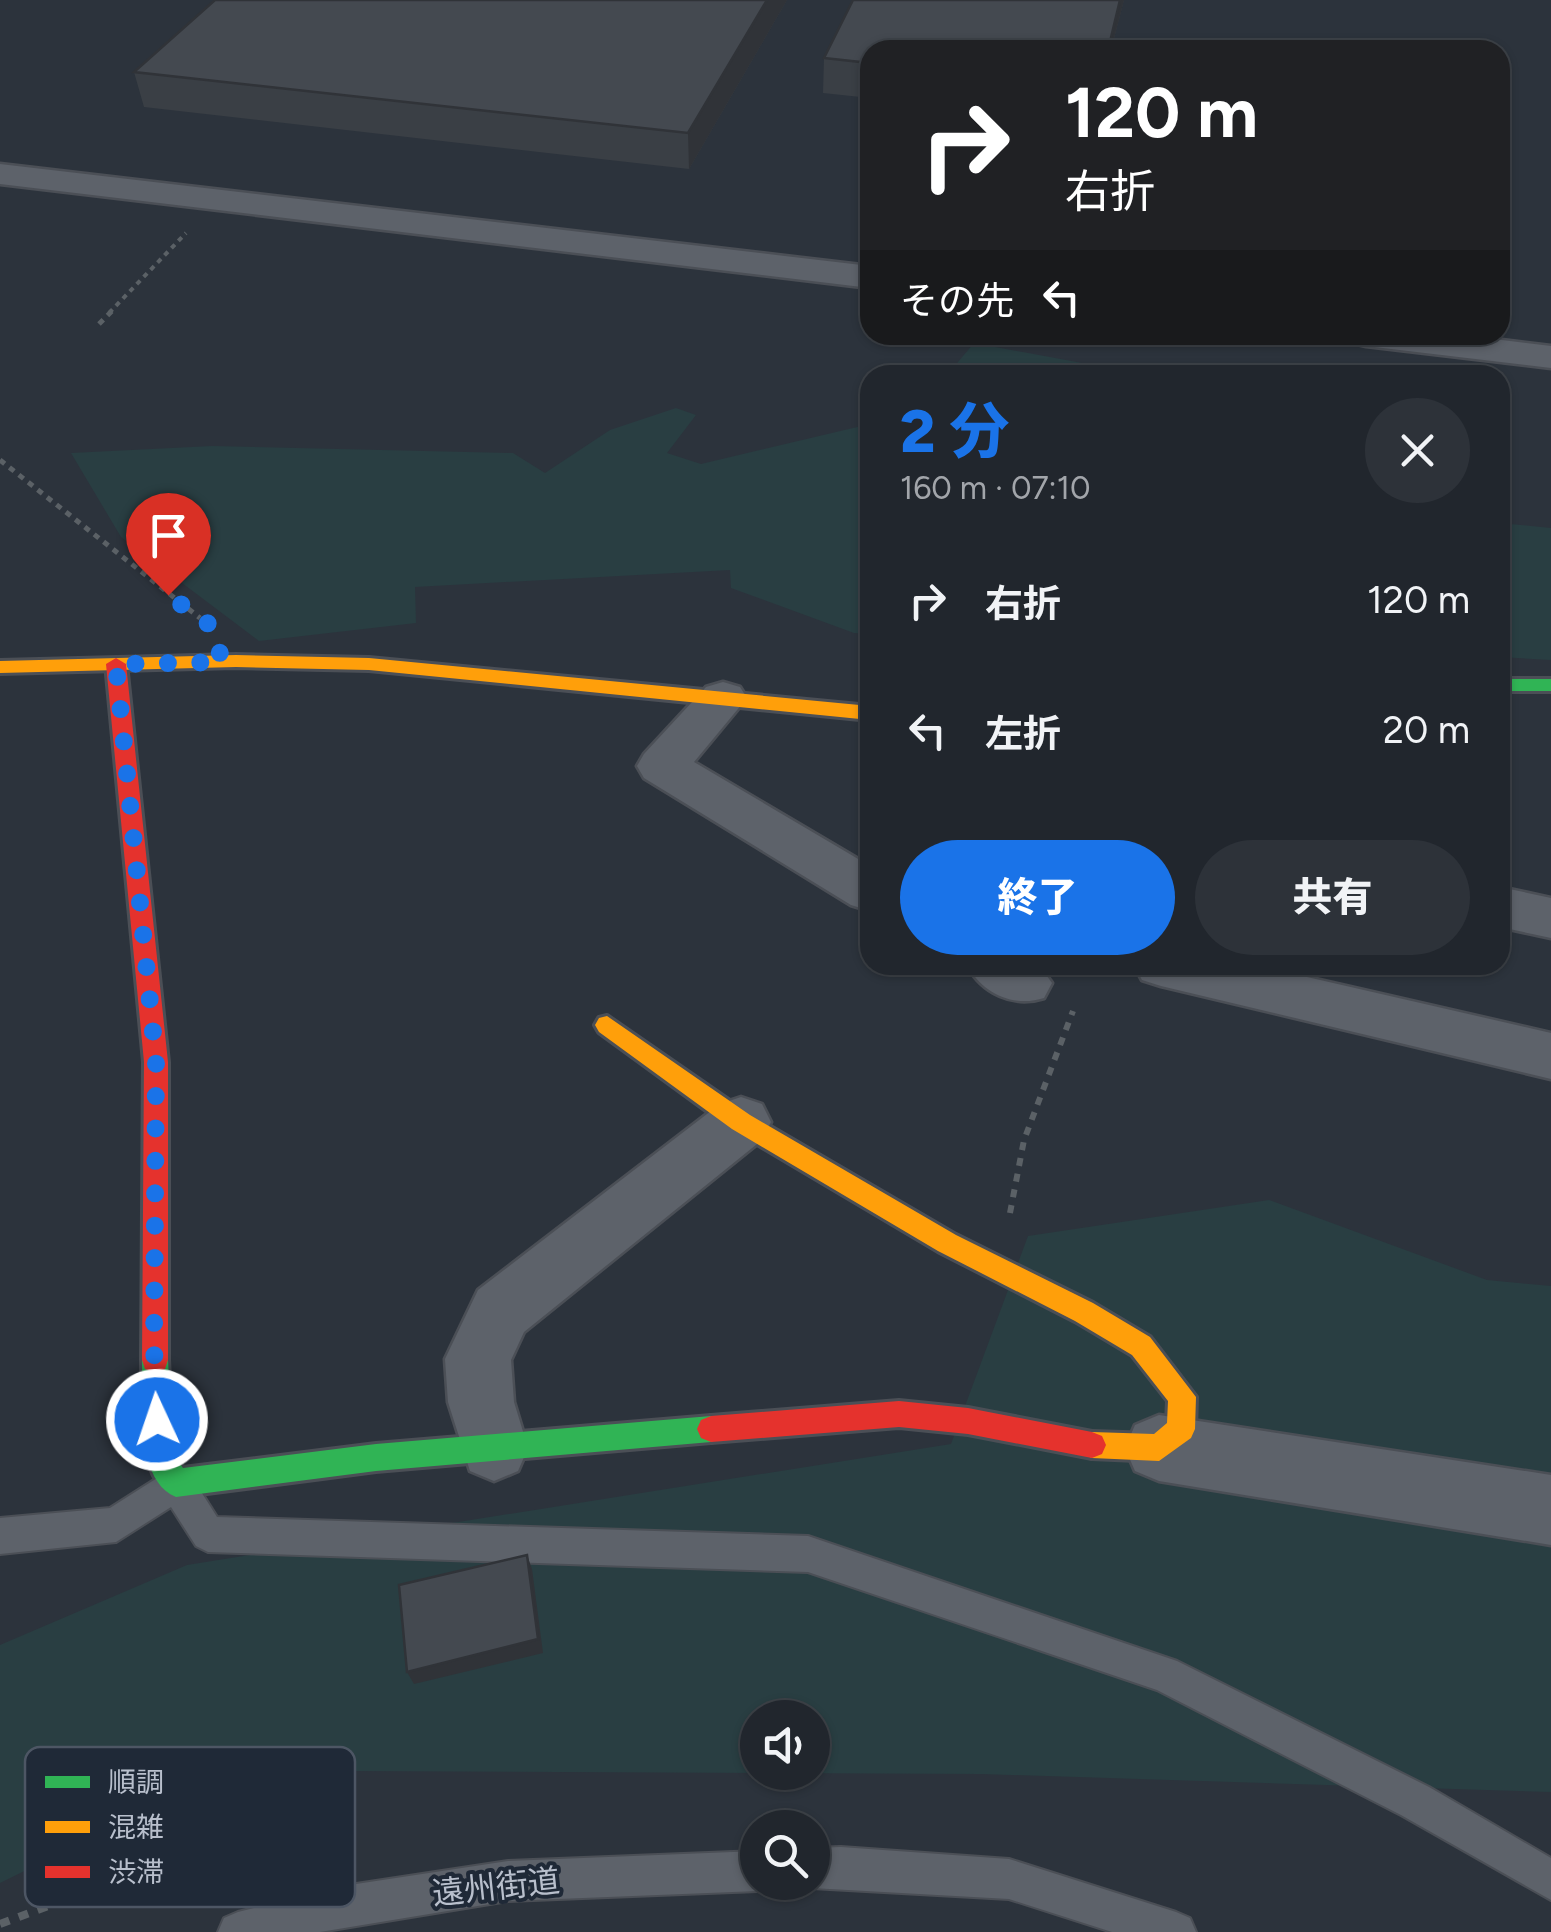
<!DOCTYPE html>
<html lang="ja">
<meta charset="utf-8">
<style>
body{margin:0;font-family:Figtree,"Noto Sans JP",sans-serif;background:#2d3239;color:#f1f3f6;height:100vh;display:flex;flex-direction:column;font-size:38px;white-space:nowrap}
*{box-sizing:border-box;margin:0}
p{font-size:32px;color:#a2a5aa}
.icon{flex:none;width:55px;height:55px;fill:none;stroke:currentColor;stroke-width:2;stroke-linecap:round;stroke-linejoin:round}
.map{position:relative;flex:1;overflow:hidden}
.panel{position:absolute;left:860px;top:365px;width:650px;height:610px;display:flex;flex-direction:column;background:#21262d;border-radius:30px;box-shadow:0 2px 8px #0004,0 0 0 2px #3e4349}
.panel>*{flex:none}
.banner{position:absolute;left:860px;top:40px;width:650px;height:305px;border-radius:30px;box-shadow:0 2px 8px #0004,0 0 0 2px #3e4349;background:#202124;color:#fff;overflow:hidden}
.fabs{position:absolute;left:740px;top:1700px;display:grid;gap:20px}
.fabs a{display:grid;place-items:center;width:90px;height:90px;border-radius:50%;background:#21262d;box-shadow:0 2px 8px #0004,0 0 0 2px #3e4349;font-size:50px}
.pin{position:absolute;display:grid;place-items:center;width:85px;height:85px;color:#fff;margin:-102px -42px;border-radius:50% 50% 50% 0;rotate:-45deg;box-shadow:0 0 10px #0007}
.pin .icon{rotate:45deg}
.me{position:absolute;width:110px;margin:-55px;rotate:357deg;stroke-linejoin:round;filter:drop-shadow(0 0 8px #0008)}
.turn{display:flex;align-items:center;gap:35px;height:210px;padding:0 40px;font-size:45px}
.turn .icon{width:130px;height:130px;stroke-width:2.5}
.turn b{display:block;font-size:70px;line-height:85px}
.then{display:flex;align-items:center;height:95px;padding:0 40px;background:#0003;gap:20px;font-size:38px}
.round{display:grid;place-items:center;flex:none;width:105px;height:105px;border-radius:52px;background:#2d3239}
.overview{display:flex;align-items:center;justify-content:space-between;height:170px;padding:0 40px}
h1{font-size:60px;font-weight:800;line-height:75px;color:#1a73e8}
.cta{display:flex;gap:20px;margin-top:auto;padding:20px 40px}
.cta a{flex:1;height:115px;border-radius:60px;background:#1a73e8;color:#fff;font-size:40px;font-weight:800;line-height:115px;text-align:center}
.cta a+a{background:#2d3239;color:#f1f3f6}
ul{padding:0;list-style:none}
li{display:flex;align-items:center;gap:30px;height:130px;padding:0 40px}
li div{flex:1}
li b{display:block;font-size:38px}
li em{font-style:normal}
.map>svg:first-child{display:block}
.green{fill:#293e42;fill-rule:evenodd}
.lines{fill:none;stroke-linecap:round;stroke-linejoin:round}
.lane-casing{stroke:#4b4f56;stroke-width:4}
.street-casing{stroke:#4b4f56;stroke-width:5}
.fast-casing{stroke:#4b4f56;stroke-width:6}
.slow-casing{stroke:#4b4f56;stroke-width:6}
.jam-casing{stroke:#4b4f56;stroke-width:6}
.path-far3{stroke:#5b6166;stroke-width:4;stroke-dasharray:5 5;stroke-linecap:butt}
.path-far2{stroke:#5b6166;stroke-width:5;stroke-dasharray:6 6;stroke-linecap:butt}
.path-far1{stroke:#5b6166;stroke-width:6;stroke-dasharray:8 8;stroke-linecap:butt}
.path{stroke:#5b6166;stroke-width:8;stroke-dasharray:10 10;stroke-linecap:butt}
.lane{fill:#5d626a;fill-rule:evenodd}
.street{fill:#5d626a;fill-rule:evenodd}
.fast{fill:#30b455;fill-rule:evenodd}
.slow{fill:#ff9f0a;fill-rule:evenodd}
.jam{fill:#e5322d;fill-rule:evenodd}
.wall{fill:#3a3f45}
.shaded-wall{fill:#303338}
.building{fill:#444950;stroke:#303338;stroke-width:2.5}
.route{stroke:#1a73e8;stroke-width:18;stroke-dasharray:0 32.4}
.labels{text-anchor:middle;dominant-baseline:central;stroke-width:8;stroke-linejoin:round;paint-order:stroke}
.near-street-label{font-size:32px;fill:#b8bfcc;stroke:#1f2937}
.key{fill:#1f2937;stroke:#4d5664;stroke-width:2.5}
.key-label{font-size:28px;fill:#b8bfcc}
</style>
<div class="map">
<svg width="1551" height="1932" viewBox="0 0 1551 1932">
<rect width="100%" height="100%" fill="#2c333c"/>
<path class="green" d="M 974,343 L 1147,375 L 947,375 Z
M 676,408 L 696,415 L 667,453 L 701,464 L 870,424 L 870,634 L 854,633 L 731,588 L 730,570 L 415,587 L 416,623 L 259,641 L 121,537 L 71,453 L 212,446 L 513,453 L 545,473 L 610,430 Z
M 1500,523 L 1551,528 L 1551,660 L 1500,657 Z
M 1269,1200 L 1487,1280 L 1551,1286 L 1551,1792 L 981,1774 L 345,1771 L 51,1858 L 0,1883 L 0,1645 L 187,1565 L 951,1444 L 1028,1236 ZM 758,1718 L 812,1718 L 812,1772 L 758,1772 Z"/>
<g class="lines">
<defs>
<path id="lane" d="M 176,1466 L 188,1471 L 217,1517 L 808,1536 L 1177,1661 L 1429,1787 L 1551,1858 L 1551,1900 L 1401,1815 L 1157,1690 L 808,1572 L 208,1552 L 196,1546 L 171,1507 L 116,1542 L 0,1554 L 0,1518 L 110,1508 Z
M 841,1847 L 1009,1859 L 1176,1912 L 1190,1918 L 1196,1932 L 1112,1932 L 1009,1899 L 812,1888 L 799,1882 L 812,1882 L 812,1848 Z
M 758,1851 L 758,1882 L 773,1882 L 758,1891 L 508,1901 L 320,1932 L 218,1932 L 224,1918 L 238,1912 L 343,1886 L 508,1861 Z"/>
<path id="street" d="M 0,164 L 870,266 L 870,288 L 0,184 Z
M 1347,335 L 1462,335 L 1551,346 L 1551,368 L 1366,346 L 1353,343 Z
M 723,682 L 740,687 L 747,698 L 694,762 L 870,866 L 870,911 L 851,905 L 644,778 L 637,766 L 644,754 L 706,687 Z
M 1500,887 L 1551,898 L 1551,938 L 1500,927 Z
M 967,965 L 1039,965 L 1052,983 L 1044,998 C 1013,1008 982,993 967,965 Z
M 1134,965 L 1255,965 L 1551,1033 L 1551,1079 L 1161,986 L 1142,980 Z
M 741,1097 L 762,1104 L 771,1122 L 762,1140 L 524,1332 L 511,1360 L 514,1402 L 528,1448 L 518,1471 L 494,1481 L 470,1471 L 448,1402 L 445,1359 L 478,1290 L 720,1104 Z
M 1159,1415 L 1551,1475 L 1551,1545 L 1159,1481 L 1135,1471 L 1125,1448 L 1135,1425 Z"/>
<path id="fast" d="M 1500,679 L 1551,679 L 1551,691 L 1500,691 Z
M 155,1347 L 165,1351 L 168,1360 L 173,1453 L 183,1468 L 376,1444 L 711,1416 L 721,1420 L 725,1429 L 721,1438 L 711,1442 L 376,1471 L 176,1497 C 134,1480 143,1398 142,1360 L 145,1351 Z"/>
<path id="slow" d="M 236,655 L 369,658 L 870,706 L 870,720 L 369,670 L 236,667 L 0,673 L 0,661 Z
M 607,1016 L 750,1115 L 956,1235 L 1093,1303 L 1150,1337 L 1196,1397 L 1195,1429 L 1191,1438 L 1159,1461 L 1092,1458 L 1082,1454 L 1078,1445 L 1082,1436 L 1092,1432 L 1154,1434 L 1167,1423 L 1168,1401 L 1132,1355 L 1075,1321 L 938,1251 L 732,1129 L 599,1032 L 595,1025 L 599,1018 Z"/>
<path id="jam" d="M 116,658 L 126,664 L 168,1062 L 168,1360 L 165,1369 L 155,1373 L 145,1369 L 142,1360 L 144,1062 L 106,664 Z
M 899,1401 L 968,1408 L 1092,1432 L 1102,1436 L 1106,1445 L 1102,1454 L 1092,1458 L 968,1434 L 899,1427 L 711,1442 L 701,1438 L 697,1429 L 701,1420 L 711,1416 Z"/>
</defs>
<use href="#lane" class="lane-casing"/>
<use href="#street" class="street-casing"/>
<use href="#fast" class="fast-casing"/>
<use href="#slow" class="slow-casing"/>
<use href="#jam" class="jam-casing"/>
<path class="path-far3" d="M 109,313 L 186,233"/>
<path class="path-far2" d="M 99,324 L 112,311
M 0,460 L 200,618"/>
<path class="path-far1" d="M 1010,1213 L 1024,1140 L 1073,1011"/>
<path class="path" d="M 0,1924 L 70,1898 L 133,1896 L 177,1869 L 235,1853 L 297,1852 L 310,1867"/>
<use href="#lane" class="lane"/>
<use href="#street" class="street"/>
<use href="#fast" class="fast"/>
<use href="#slow" class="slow"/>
<use href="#jam" class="jam"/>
</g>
<path class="wall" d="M 787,0 L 689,169 L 144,107 L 134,72 Z
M 1124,0 L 1111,50 L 870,50 L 870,98 L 823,93 L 824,58 Z
M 96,1854 L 104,1859 L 101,1883 L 85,1886 L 77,1881 Z"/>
<path class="shaded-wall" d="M 767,0 L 787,0 L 689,169 L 688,133 Z
M 1120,0 L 1124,0 L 1111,50 L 1108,50 Z
M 527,1555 L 532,1569 L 543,1653 L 414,1684 L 407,1672 Z
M 96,1854 L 104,1859 L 101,1883 L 94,1879 Z"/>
<path class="building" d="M 215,0 L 767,0 L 688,133 L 134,72 Z
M 853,0 L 1120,0 L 1108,50 L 870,50 L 870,63 L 824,58 Z
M 527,1555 L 538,1639 L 407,1672 L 399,1585 Z"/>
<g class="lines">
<path class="route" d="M 157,1420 L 154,1347 L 156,1062 L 116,664 L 223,662 L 210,625 L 168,595"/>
</g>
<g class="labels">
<g class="near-street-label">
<text transform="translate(496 1887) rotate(-6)">遠州街道</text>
</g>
</g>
<rect x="25" y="1747" width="330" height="160" rx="15" class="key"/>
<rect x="45" y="1776" width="45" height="12" fill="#30b455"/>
<rect x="45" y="1821" width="45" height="12" fill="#ff9f0a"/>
<rect x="45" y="1866" width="45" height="12" fill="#e5322d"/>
<g class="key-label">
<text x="108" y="1792">順調</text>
<text x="108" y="1837">混雑</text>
<text x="108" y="1882">渋滞</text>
</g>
</svg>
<div class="fabs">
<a><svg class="icon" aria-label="sound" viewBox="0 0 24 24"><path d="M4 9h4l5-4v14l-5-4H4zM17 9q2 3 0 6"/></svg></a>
<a><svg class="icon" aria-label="search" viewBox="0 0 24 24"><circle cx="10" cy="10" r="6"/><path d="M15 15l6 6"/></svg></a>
</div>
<div class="pin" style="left:168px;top:595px;background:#d93025"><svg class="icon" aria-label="arrive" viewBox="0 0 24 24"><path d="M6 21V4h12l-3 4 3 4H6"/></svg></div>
<svg class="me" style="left:157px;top:1420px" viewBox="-20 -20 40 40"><circle r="17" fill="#1a73e8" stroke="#fff" stroke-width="3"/><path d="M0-11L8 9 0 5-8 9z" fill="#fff"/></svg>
<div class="banner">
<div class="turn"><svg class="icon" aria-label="right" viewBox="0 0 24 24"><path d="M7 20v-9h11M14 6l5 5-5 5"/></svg><div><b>120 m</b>右折</div></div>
<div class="then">その先<svg class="icon" aria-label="left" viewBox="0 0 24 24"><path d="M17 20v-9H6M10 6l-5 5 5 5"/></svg></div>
</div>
<section class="panel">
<div class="overview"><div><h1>2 分</h1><p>160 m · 07:10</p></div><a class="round"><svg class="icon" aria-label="close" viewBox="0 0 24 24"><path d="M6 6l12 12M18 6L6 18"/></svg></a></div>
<ul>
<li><svg class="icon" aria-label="right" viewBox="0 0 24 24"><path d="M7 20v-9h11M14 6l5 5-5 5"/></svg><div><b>右折</b></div><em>120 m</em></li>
<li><svg class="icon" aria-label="left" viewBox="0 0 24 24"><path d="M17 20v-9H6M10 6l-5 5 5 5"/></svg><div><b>左折</b></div><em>20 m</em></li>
</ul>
<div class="cta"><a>終了</a><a>共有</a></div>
</section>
</div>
